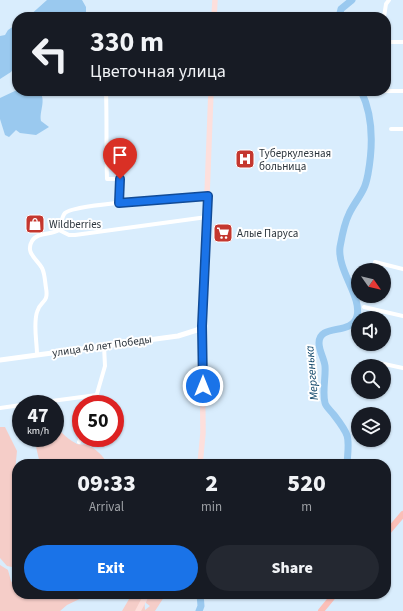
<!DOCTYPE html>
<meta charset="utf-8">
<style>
body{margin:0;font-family:"Source Sans 3",sans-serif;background:#242831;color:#f1f3f6;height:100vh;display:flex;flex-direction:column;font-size:15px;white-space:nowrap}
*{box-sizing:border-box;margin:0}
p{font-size:13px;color:#9ea1a6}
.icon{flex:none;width:22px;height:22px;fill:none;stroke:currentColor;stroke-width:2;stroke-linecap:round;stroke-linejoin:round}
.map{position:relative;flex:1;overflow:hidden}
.drawer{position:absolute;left:12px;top:459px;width:379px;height:140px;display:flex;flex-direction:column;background:#171b24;border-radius:16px;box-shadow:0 1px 3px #0004}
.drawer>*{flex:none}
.hud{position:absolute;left:12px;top:12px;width:379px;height:84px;border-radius:16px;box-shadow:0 1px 3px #0004;background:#171b24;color:#f1f3f6;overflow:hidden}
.needle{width:26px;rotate:124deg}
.buttons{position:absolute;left:351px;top:263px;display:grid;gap:8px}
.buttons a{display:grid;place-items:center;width:40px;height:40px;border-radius:50%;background:#171b24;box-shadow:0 1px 3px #0004;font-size:20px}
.speed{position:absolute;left:12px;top:395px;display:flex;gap:8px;font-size:20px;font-weight:700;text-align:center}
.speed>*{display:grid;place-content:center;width:52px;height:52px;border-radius:50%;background:#171b24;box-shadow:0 1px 3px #0004;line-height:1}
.speed small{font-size:10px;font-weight:400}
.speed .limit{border:6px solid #d22;background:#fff;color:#111}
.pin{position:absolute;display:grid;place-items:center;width:34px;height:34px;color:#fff;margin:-41px -17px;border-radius:50% 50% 50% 0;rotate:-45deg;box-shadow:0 0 4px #0007}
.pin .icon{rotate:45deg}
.me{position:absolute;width:44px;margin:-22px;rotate:0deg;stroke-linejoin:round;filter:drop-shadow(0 0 3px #0008)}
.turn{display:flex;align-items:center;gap:14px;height:84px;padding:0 12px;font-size:18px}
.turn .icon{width:52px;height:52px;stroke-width:2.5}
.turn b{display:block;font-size:28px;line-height:34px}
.eta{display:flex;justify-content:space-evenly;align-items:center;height:68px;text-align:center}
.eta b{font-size:24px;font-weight:800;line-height:28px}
.action{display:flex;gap:8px;margin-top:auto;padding:8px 12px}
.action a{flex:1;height:46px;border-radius:24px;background:#1a73e8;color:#fff;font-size:16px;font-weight:800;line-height:46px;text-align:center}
.action a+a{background:#242831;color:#f1f3f6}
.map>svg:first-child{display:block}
.green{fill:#f5cdc8}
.water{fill:#9ac9ef}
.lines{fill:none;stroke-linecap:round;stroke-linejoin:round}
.river{stroke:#9ac9ef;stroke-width:7}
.minor{stroke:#fff;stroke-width:4}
.tertiary{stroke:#fff;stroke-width:5}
.secondary{stroke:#fddfdc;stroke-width:5.5}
.primary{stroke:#fbbfb8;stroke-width:6}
.route-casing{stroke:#114b97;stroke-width:10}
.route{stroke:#1a73e8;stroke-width:7}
.labels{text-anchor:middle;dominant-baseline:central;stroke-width:4;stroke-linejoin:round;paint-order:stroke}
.poi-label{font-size:11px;fill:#2b343c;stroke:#fff;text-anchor:start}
.street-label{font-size:11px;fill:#2b343c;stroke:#fff}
.water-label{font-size:12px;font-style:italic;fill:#094165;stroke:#fff}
</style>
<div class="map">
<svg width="403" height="611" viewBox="0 0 403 611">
<rect width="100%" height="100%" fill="#d9edfd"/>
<path class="green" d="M 55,426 C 62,433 69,440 77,444 C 80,445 84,444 87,445 C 95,448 104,456 107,464 L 40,464 L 34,438 L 55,438 Z
M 0,427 L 5,427 L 17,451 L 13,492 L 17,499 L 17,568 L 7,566 L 0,558 Z
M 0,565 L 8,570 L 11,581 L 17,589 L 17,594 L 90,594 L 67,605 L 60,611 L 0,611 Z
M 132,594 L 146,594 L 144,597 L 145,610 L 150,606 L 146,603 L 147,595 L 166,594 L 155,611 L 122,611 Z"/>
<path class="water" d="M 47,0 L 82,0 L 86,7 L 86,17 L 28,17 Z
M 17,24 L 17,64 L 11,72 L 0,79 L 0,36 L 5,35 L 8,30 Z
M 17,90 L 17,91 L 39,91 C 47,100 39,111 41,121 L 49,127 L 36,135 L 20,133 L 16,130 L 9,137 L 5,135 L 0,119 L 0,98 Z"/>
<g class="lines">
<path class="river" d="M 339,17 L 341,9 L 352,0
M 347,464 C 349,437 351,437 334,415 C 331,411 326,407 325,403 C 322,392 326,377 325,366 C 324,358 319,351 319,343 C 319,323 352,336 357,316 C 362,297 337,270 340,247 C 342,236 344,224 349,214 C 353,205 360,197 364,188 C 366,184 367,179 368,174 C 373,146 374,117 361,91
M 199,611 L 201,606 L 200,594"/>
<path class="minor" d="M 384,17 L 386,4 L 389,0
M 386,42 L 403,42
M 106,91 C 107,121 106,150 107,179 L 119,179 L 119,203
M 385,91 L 403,91
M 391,129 L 403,129
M 59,230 L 69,235 L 75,235 L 207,217
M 375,262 L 403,269
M 364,307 L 403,316
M 37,355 C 37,341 33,325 37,312 C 40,300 49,304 46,288 C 45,282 45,274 42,268 C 37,259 25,253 32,241 C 37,232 51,235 59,230 C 62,225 61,217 65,213 C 76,203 186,198 208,196
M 375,362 L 403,368
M 29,404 L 97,395
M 94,404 L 105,366 L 104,346
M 0,408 L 21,405
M 79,442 L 81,437"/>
<path class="tertiary" d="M 0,360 L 178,336 L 197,330 L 202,326"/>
<path class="secondary" d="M 214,17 L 215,0
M 200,464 L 203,433 L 202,326 L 211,91
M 138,611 L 147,594"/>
<path class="primary" d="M 386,534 L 403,514
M 321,611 L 335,594"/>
</g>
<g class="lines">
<defs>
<path id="route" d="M 120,179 L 119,203 L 208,196 L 202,326 L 203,386"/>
</defs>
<use href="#route" class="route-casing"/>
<use href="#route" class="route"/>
</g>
<defs>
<symbol id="hospital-square" viewBox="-11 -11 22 22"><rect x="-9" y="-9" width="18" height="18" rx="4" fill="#c4372f" stroke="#fff"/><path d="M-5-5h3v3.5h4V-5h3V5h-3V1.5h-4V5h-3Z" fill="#fff"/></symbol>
<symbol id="shop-square" viewBox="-11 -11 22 22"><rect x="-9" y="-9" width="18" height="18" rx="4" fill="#c4372f" stroke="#fff"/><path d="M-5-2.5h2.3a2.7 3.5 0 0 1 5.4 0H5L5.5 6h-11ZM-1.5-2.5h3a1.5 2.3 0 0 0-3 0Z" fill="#fff"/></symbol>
<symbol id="supermarket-square" viewBox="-11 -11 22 22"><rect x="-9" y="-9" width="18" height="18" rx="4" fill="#c4372f" stroke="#fff"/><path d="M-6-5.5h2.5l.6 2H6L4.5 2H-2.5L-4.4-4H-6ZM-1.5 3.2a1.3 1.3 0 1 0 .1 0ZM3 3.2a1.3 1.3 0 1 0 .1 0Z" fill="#fff"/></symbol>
</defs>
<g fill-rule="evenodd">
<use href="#hospital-square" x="234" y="148" width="22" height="22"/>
<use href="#shop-square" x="24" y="213" width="22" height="22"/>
<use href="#supermarket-square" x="212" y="222" width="22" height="22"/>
</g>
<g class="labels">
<g class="poi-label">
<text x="259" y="153">Туберкулезная<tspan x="259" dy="13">больница</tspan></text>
<text x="49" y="224">Wildberries</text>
<text x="237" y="233">Алые Паруса</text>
</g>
<g class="street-label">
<text transform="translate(102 346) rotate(-8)">улица 40 лет Победы</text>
</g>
<g class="water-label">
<text transform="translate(312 373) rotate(-95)">Мергенька</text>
</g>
</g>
</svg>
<div class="buttons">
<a><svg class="needle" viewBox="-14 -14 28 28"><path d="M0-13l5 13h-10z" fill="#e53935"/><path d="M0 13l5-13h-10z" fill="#9ea1a6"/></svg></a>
<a><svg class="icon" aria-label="sound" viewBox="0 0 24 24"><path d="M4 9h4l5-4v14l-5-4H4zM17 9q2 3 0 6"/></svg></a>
<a><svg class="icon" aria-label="search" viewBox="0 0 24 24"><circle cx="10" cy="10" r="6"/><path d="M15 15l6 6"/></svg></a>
<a><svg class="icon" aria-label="layers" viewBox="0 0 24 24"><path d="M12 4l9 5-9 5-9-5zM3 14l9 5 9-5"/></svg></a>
</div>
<div class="speed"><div>47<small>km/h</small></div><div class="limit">50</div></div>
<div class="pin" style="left:120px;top:179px;background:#d93025"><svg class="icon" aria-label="arrive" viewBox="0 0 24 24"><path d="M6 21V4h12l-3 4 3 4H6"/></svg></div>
<svg class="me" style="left:203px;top:386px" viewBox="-20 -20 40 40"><circle r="17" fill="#1a73e8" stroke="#fff" stroke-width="3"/><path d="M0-11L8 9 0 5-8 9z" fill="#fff"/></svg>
<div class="hud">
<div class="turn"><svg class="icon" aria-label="left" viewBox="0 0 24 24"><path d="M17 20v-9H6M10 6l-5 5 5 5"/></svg><div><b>330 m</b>Цветочная улица</div></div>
</div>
<section class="drawer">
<div class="eta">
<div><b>09:33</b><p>Arrival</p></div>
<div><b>2</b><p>min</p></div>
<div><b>520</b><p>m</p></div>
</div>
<div class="action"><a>Exit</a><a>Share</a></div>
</section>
</div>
